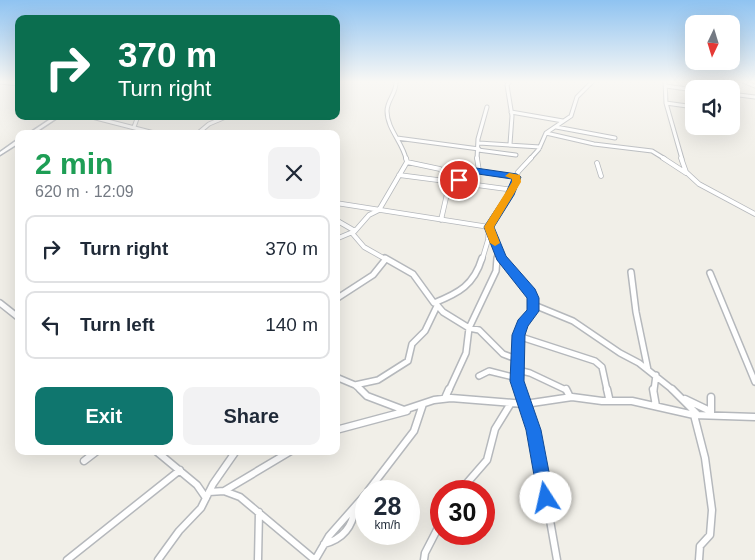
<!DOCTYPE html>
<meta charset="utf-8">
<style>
body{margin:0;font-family:Arial,sans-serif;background:#f2f2f3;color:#1f2937;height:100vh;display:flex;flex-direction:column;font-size:19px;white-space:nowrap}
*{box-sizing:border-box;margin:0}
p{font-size:16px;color:#747a83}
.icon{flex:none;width:28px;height:28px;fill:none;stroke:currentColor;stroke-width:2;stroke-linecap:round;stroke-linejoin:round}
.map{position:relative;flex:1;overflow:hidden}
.drawer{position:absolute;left:15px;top:130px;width:325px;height:325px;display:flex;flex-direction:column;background:#fff;border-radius:10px;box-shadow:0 5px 20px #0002}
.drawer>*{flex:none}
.hud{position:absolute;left:15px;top:15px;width:325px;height:105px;border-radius:10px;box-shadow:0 5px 20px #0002;background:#0b6e4f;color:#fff;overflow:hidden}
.needle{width:32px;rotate:184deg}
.buttons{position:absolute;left:685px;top:15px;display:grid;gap:10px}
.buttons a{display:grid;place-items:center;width:55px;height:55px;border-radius:10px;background:#fff;box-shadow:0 5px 20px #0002;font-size:25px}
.speed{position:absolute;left:355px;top:480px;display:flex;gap:10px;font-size:25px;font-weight:700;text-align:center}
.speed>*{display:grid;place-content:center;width:65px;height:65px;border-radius:50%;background:#fff;box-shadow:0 5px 20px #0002;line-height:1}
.speed small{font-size:12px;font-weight:400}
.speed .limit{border:8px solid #d22;background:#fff;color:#111}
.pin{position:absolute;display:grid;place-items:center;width:42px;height:42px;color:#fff;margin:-21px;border:2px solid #fff;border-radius:50%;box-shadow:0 1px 5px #0007}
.me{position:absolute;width:55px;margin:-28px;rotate:350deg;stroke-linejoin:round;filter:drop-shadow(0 0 4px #0008)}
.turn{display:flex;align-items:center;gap:18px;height:105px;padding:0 20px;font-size:22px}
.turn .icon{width:65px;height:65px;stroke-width:2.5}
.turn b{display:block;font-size:35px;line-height:42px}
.round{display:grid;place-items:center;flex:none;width:52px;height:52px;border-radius:10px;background:#f2f2f3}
.summary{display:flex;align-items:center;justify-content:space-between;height:85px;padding:0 20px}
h1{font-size:30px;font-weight:700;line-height:38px;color:#1e9e55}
.primary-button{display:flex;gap:10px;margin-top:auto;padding:10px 20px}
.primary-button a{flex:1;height:58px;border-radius:10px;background:#0f766e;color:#fff;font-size:20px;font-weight:700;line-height:58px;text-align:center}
.primary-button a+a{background:#f2f2f3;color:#1f2937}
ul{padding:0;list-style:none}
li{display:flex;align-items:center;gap:15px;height:68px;margin:0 10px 8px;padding:0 10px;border:2px solid #e0e1e3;border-radius:10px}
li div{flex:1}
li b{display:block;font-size:19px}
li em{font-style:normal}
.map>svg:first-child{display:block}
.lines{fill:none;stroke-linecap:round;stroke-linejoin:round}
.street-far3-casing{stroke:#b5b8bc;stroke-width:5}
.street-far2-casing{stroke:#b5b8bc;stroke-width:5.5}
.street-far1-casing{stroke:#b5b8bc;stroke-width:8}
.street-casing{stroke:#b5b8bc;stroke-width:9}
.secondary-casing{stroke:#b6babf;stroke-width:3}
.street-far3{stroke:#fff;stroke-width:3}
.street-far2{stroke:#fff;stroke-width:4}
.street-far1{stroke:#fff;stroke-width:5}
.street{stroke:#fff;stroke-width:6}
.secondary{fill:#fff;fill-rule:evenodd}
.route{fill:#1a73e8;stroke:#114b97}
.slow{fill:#f59e0b}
</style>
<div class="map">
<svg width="755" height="560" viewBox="0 0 755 560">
<rect width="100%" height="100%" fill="#f1efe8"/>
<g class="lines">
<defs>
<path id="street-far3" d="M 396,81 C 397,93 387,100 387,111 C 387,129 403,143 406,159
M 510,81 L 507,85 L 512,116 L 510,144
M 665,81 L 666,103 L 682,159
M 743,81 L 755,86
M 0,82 L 19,84
M 666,86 L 694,90
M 731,94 L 755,97
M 666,103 L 694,107
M 511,112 L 563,121
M 88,116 L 158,134
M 134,127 L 138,116
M 556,127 L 615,138
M 546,133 L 594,144 L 652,151 L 665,159
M 197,134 L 209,124 L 228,116
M 397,138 L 479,149
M 479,143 L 540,147
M 478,150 L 516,155
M 477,159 L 478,139 L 487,107
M 530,159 L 539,149 L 546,133 L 571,116 L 577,97 L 593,81"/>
<path id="street-far2" d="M 406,158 L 407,162
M 477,158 L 479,171
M 663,158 L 686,173
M 681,158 L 686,172 L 699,184 L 755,214
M 597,163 L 601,176
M 399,175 L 453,182
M 336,203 L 489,227 L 502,260
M 336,220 L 355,231 L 352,233 L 364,247 L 387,260
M 441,220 L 449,185 L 454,182 L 513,190
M 336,239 L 355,231 L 369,215 L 379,210 L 407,162 L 440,169 L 444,174 L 462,181 L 467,180 L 476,171 L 517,177
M 482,260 L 488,240 L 489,227 L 513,189 L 518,172 L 531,158
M 497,260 L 497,254"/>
<path id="street-far1" d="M 385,258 L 413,274 L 434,303 C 459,293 474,285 482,258
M 501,258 L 531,292 L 533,311 C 530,315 525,319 523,323 C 514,336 515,376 520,390
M 631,272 L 636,312 L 648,370
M 710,273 L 755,382
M 336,299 L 373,275 L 385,260
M 0,303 L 19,318
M 437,305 L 443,312 L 469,328 L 479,330 L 503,354 L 519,360
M 534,305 L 573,321 L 620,353 L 639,363 L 673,390
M 518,336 L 595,361 L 602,367 L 607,390
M 518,370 L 530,373 L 566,390
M 479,376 L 489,371 L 517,378
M 336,377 L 355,385 L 361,390
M 355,385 L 378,380 L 408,361 L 412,344 L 425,331 L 437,306
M 449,390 L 466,353 L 469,328 L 496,271 L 497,258
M 654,390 L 656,375"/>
<path id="street" d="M 360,389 L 367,396 L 404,410 L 434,400 L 451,398 L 525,404 L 572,397 L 602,401 L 632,401 L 694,415 L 755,417
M 520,389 L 534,430 L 557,560
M 566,389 L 570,397
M 607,389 L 609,398
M 653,389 L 656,406
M 672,389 L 698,415
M 711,397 L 711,413
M 445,398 L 449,389
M 685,399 L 710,411
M 694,415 L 705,458 L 712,510 L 710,535 L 700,546 L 699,560
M 336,430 L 407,411
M 156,451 L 197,485 L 206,498
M 84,461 L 97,451
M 224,491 L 291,451
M 368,491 L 414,431 L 423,404
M 460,491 L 487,460 L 495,429 L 511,403
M 209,492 L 224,491 L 240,497 L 315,560
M 324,544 C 343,539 353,527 355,507
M 67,560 L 180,470
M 158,560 L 179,531 L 201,508 L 213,484 L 236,451
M 258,560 L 259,512
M 315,560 L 329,536 L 366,494
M 424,560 L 425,553 L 441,522"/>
<path id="secondary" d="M 55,116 L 60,116 L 33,134 L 28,134 Z
M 17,140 L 19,140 L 19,143 L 0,155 L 0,152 Z"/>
</defs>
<use href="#street-far3" class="street-far3-casing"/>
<use href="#street-far2" class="street-far2-casing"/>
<use href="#street-far1" class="street-far1-casing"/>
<use href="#street" class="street-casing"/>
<use href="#secondary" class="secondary-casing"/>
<use href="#street-far3" class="street-far3"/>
<use href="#street-far2" class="street-far2"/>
<use href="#street-far1" class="street-far1"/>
<use href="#street" class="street"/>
<use href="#secondary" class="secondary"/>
</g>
<linearGradient id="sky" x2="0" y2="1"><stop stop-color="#8fc3f1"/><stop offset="0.51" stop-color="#f9f8f5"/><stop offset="1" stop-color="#f9f8f5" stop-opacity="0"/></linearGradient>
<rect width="755" height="160" fill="url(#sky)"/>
<path class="route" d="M 476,168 L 517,174 L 521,177 L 514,195 L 494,227 L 506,256 L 535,289 L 539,298 L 539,311 L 528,326 L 525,335 L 524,381 L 541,430 L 554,498 L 552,504 L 546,507 L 540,504 L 538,498 L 526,430 L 510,381 L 512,335 L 518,320 L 527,310 L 527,298 L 497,260 L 484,227 L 505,195 L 512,179 L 478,174 C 471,180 463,187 454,180 L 464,177 Z"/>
<path class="slow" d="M 509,173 L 520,175 L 521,182 L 494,227 L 500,243 L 495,246 L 490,243 L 484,227 L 512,182 L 512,179 L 505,176 Z"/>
</svg>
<div class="buttons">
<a><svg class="needle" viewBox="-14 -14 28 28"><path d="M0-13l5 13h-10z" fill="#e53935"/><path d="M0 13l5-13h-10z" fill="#747a83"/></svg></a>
<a><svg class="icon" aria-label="sound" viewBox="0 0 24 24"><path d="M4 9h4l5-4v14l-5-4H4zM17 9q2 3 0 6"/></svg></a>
</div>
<div class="speed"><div>28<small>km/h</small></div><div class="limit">30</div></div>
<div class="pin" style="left:459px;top:180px;background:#d93025"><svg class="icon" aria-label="arrive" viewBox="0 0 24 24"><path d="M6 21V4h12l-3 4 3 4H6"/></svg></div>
<svg class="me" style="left:546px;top:498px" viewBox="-20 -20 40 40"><circle r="19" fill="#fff"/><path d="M0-13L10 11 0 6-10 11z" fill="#1a73e8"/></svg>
<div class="hud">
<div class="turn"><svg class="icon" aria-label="right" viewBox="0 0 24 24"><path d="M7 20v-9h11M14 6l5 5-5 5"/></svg><div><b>370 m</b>Turn right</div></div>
</div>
<section class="drawer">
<div class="summary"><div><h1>2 min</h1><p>620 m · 12:09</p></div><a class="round"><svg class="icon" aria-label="close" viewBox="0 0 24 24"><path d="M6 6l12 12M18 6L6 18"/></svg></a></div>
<ul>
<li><svg class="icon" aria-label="right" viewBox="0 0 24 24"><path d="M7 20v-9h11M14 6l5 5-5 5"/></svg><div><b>Turn right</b></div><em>370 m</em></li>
<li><svg class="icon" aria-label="left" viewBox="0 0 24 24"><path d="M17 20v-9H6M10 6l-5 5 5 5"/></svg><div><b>Turn left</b></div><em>140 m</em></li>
</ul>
<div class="primary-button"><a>Exit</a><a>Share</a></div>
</section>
</div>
